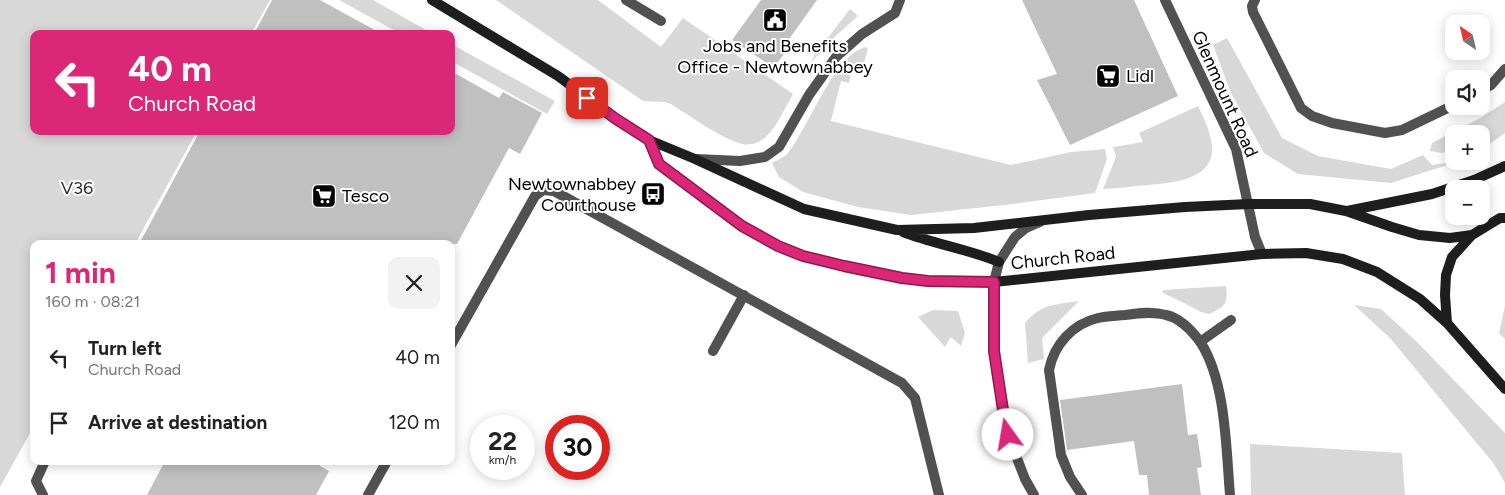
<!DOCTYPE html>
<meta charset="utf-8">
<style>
body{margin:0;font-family:Figtree,sans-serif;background:#f2f2f2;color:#222;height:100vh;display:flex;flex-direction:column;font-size:19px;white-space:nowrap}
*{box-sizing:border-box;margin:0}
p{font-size:16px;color:#767676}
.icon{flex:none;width:28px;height:28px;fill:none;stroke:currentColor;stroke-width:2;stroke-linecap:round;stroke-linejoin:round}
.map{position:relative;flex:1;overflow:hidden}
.sheet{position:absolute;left:30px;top:240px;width:425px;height:225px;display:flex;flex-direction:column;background:#fff;border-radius:10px;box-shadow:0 2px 12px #0003}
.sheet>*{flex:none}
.hud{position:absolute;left:30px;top:30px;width:425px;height:105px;border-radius:10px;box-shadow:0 2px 12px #0003;background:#db2777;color:#fff;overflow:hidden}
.needle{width:32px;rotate:326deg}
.buttons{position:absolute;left:1445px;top:15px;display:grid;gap:10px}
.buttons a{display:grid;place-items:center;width:45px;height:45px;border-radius:10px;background:#fff;box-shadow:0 2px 12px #0003;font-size:25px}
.speed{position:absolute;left:470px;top:415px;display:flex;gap:10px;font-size:25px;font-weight:700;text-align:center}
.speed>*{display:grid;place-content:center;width:65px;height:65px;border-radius:50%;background:#fff;box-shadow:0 2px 12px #0003;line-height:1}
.speed small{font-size:12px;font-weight:400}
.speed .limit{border:8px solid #d22;background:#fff;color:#111}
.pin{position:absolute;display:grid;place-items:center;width:42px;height:42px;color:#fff;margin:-21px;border-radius:10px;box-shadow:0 2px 8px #0006}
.me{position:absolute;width:55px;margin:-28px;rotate:347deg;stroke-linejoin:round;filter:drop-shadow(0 0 4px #0008)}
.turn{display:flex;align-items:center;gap:18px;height:105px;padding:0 15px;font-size:22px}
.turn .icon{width:65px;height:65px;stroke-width:2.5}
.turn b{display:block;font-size:35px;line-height:42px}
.round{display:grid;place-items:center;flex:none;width:52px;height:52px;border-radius:10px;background:#f2f2f2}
.overview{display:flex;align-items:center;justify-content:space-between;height:85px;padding:0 15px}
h1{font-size:30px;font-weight:700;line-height:38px;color:#db2777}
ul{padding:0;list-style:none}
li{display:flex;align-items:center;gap:15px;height:65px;padding:0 15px}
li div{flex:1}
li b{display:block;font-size:19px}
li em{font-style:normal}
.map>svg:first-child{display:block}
.green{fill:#d8d8d8}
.building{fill:#c0c0c0}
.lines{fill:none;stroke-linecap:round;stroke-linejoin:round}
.lane{stroke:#515151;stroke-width:10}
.street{stroke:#515151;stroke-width:10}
.secondary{stroke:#1e1e1e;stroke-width:10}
.route-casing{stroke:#8e194d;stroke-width:12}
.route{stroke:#db2777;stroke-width:9}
.labels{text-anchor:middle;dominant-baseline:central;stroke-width:4;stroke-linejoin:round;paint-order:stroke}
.poi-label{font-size:18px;fill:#000;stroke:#fff;text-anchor:start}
.street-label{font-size:18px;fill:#000;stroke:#fff}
.park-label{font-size:18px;fill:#2f2f2f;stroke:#fff}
</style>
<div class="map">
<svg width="1505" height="495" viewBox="0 0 1505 495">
<rect width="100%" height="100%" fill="#fff"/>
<path class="green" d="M 0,0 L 270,0 L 251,34 L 34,34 L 34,131 L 197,131 L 135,244 L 34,244 L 34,426 L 0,487 Z
M 339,0 L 373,0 L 433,34 L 401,34 Z
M 496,0 L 598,0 L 661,47 L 683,18 L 793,94 C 785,108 778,125 766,137 C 759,143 751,146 742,144 C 722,139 690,116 671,104 L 665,102 L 643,101 Z
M 850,9 L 858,16 L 828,43 L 811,63 L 814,56 Z
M 1227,38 L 1282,138 L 1318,156 L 1391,169 L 1423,155 L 1432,165 L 1460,161 L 1391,183 L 1298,174 L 1264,153 L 1231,93 L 1213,45 Z
M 451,44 L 555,101 L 547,114 L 451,61 Z
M 866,47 L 868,49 L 863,66 L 853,64 L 849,83 L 841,81 L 831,121 L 1011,165 L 1071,152 L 1105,149 L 1107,159 L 1095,193 L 1013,204 L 911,215 L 858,207 L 803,192 L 779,177 L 772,163 C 777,160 785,157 788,153 C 808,129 835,53 866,47 Z
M 1505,102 L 1505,133 L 1481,150 L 1481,134 L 1454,134 L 1454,149 L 1442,153 L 1430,151 L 1432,143 L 1482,117 Z
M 1198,106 C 1204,118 1211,133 1212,147 C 1214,181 1169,183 1146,185 C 1131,187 1117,188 1103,189 L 1116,157 L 1113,147 L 1143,142 L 1139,133 Z
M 1226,286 C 1228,304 1226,306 1209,314 L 1201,312 L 1186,304 L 1163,293 L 1163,290 Z
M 1079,301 L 1042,338 L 1044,359 L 1028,363 L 1025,323 C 1042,303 1055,305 1079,301 Z
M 1354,305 L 1381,309 L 1417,342 L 1505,433 L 1505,483 L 1494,464 L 1390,338 Z
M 1505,306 L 1505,339 L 1499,333 Z
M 933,310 L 958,311 L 965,333 L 961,346 L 952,338 L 950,338 L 945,347 L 918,317 Z
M 1250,444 L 1402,453 L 1405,495 L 1251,495 Z"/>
<path class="building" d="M 272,0 L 320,0 L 382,34 L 254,34 Z
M 761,0 L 817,0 L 787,42 L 791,44 L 774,68 L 732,40 Z
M 1022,0 L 1134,0 L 1178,96 L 1070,145 L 1037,80 L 1057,74 Z
M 451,71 L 499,98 L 503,92 L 542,113 L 520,154 L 509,148 L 457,244 L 139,244 L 200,131 L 451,131 Z
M 1182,384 L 1188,435 L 1197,434 L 1202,467 L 1197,468 L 1201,495 L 1149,495 L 1147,475 L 1139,475 L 1134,441 L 1067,450 L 1060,400 Z
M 165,461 L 312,461 L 329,471 L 316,495 L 147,495 Z"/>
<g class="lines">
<path class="lane" d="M 626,0 L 661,21
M 1255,0 L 1252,6 L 1253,12 L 1301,108 L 1312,116 L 1332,123 L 1385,133 L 1402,130 L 1454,105
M 1481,91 L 1491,85 L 1505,69
M 696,159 L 740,161 L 765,157 L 779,147 L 809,95 L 836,57 L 862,34 L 895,13 L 900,0
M 1200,342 L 1231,320
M 451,345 L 535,196 L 543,190 L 554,191 L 902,383 L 915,398 L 939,495
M 713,351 L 744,295
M 43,495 L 36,481 L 45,461
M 368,495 L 387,461
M 1082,495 L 1070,477 L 1061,455 L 1049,370 C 1054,345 1072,324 1098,318 C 1107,316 1116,316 1125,315 C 1138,313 1153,311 1166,315 C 1180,318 1193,332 1201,343 C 1226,383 1226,448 1230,495"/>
<path class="street" d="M 1165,0 L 1236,149 L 1255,237 L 1262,254
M 1034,495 L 1025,479 L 1008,435 L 1003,410 L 994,351 L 994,282 L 999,262 L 1015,237 L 1026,228 L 1040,222"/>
<path class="secondary" d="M 432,0 L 558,76 L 616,119 L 649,140 L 695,159 L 804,209 L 897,230 L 974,228 L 1089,215 L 1185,207 L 1249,204 L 1310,204 L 1346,211 L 1392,227 L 1419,235 L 1450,238 L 1472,235
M 649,140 L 659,164 L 742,226 L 778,246 L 803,256 L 844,266 L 902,278 L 928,281 L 994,282 L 1262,254 L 1306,253 L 1343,259 L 1377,272 L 1420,299 L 1447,323 L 1505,389
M 1347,211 L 1432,194 L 1474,180 L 1505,166
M 903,232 C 934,244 968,249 999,262
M 1447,323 L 1445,295 L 1446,275 L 1452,257 L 1472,235 L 1500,218 L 1505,218"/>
</g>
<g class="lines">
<defs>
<path id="route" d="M 587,98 L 616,119 L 649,140 L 659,164 L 742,226 L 778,246 L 803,256 L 844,266 L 902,278 L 928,281 L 994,282 L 994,351 L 1003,410 L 1008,435"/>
</defs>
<use href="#route" class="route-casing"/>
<use href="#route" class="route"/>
</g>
<defs>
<symbol id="civic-square" viewBox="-11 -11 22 22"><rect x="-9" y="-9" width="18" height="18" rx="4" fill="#000" stroke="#fff"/><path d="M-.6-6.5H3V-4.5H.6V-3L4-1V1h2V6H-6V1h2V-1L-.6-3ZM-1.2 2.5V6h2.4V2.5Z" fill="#fff"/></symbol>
<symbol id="supermarket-square" viewBox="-11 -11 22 22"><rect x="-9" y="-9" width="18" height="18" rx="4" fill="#000" stroke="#fff"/><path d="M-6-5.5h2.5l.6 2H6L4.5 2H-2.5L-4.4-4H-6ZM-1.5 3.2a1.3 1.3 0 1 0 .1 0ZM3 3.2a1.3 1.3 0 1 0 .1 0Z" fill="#fff"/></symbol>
<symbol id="bus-square" viewBox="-11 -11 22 22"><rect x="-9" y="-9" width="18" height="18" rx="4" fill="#000" stroke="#fff"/><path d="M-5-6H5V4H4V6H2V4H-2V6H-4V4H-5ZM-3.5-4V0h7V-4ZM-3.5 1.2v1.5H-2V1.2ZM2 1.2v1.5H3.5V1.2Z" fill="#fff"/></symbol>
</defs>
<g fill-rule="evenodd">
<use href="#civic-square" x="761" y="6" width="28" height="28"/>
<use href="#supermarket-square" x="1094" y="62" width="28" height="28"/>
<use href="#bus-square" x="639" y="180" width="28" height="28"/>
<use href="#supermarket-square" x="310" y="182" width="28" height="28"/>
</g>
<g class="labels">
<g class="poi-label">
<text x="775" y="46" text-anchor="middle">Jobs and Benefits<tspan x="775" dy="21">Office - Newtownabbey</tspan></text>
<text x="1126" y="76">Lidl</text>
<text x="636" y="184" text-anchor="end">Newtownabbey<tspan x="636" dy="21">Courthouse</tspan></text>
<text x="342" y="196">Tesco</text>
</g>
<g class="street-label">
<text transform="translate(1225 94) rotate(66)">Glenmount Road</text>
<text transform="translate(1063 258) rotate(-6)">Church Road</text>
</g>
<g class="park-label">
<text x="77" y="188">V36</text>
</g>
</g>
</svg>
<div class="buttons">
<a><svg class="needle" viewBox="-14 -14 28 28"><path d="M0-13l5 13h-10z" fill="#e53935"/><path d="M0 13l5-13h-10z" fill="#767676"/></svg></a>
<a><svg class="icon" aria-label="sound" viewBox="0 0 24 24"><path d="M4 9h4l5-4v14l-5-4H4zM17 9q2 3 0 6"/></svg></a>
<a>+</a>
<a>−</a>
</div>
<div class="speed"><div>22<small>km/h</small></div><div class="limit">30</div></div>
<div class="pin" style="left:587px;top:98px;background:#d93025"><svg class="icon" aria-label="arrive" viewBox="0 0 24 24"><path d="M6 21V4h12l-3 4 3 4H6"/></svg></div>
<svg class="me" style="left:1008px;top:435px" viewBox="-20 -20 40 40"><circle r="19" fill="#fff"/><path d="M0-13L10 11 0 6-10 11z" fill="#db2777"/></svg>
<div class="hud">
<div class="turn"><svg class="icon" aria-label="left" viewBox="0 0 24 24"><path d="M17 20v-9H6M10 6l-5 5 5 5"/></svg><div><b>40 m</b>Church Road</div></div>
</div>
<section class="sheet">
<div class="overview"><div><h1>1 min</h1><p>160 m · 08:21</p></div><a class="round"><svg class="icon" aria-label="close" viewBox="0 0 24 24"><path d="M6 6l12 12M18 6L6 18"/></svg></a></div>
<ul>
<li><svg class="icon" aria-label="left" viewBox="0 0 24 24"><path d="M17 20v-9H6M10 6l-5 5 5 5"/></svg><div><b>Turn left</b><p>Church Road</p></div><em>40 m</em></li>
<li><svg class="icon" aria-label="arrive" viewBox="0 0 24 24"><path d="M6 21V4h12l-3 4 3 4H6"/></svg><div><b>Arrive at destination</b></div><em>120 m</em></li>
</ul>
</section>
</div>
